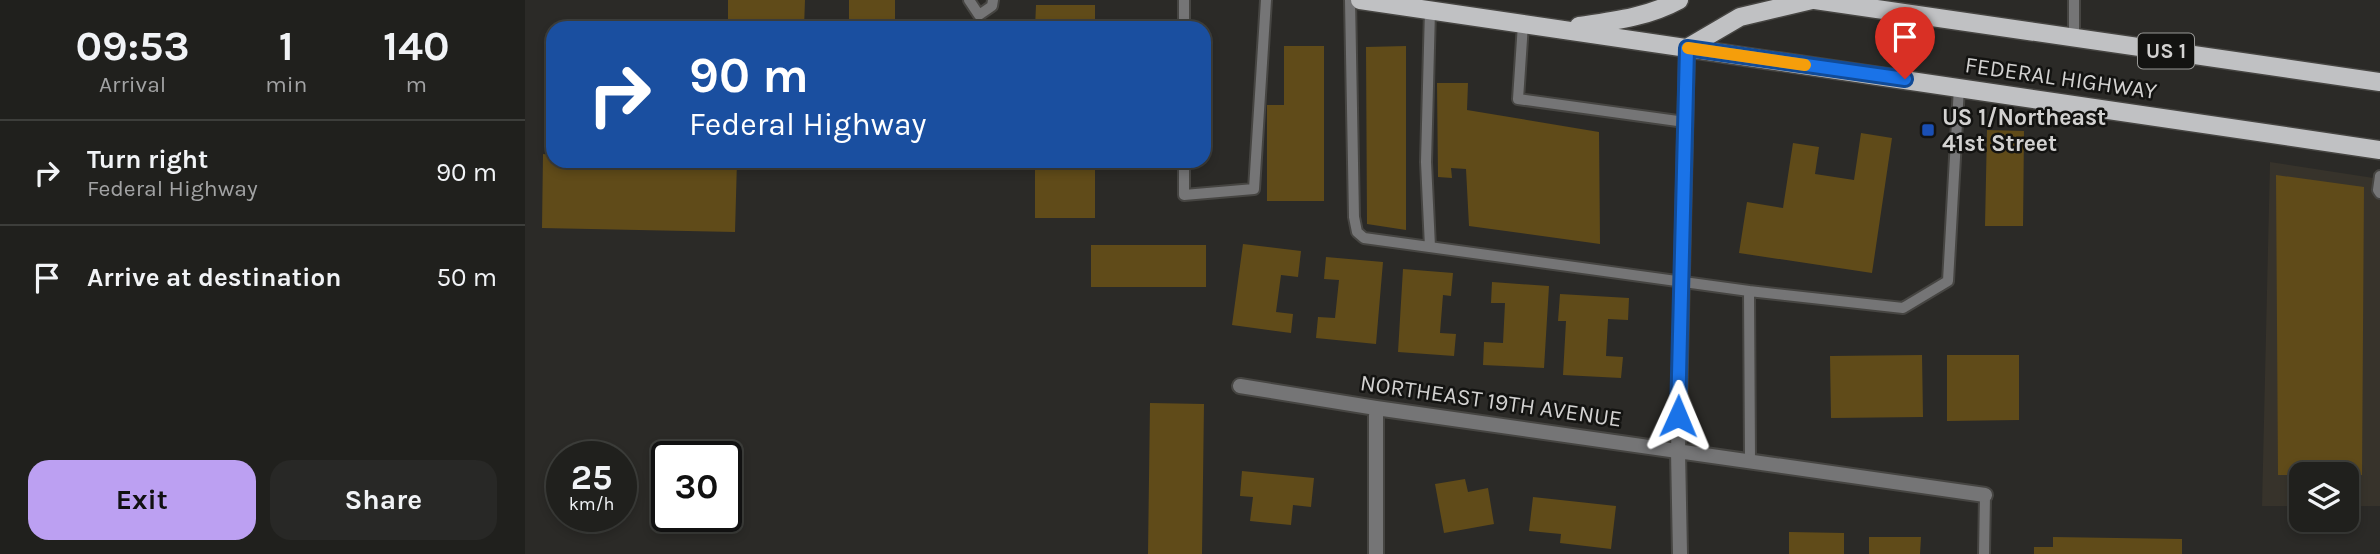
<!DOCTYPE html>
<style>
body{margin:0;font-family:Karla,sans-serif;background:#282826;color:#f1f3f6;height:100vh;display:flex;flex-direction:column;font-size:26px;white-space:nowrap}
*{box-sizing:border-box;margin:0}
p{font-size:23px;color:#a2a3a4}
.icon{flex:none;width:38px;height:38px;fill:none;stroke:currentColor;stroke-width:2;stroke-linecap:round;stroke-linejoin:round}
.map{position:relative;flex:1;overflow:hidden}
.side{display:flex;flex-direction:column;background:#20201d;width:525px}
.side>*{flex:none}
.top-card{position:absolute;left:21px;top:21px;width:665px;height:147px;border-radius:21px;box-shadow:0 4px 10px #0003,0 0 0 2px #3d3e3b;background:#1a4fa0;color:#fff;overflow:hidden}
.buttons{position:absolute;left:1764px;top:462px;display:grid;gap:14px}
.buttons a{display:grid;place-items:center;width:70px;height:70px;border-radius:14px;background:#20201d;box-shadow:0 4px 10px #0003,0 0 0 2px #3d3e3b;font-size:35px}
.speed{position:absolute;left:21px;top:441px;display:flex;gap:14px;font-size:35px;font-weight:700;text-align:center}
.speed>*{display:grid;place-content:center;width:91px;height:91px;border-radius:50%;background:#20201d;box-shadow:0 4px 10px #0003,0 0 0 2px #3d3e3b;line-height:1}
.speed small{font-size:18px;font-weight:400}
.speed .limit{border:4px solid #111;border-radius:10px;background:#fff;color:#111}
.pin{position:absolute;display:grid;place-items:center;width:60px;height:60px;color:#fff;margin:-72px -30px;border-radius:50% 50% 50% 0;rotate:-45deg;box-shadow:0 0 7px #0007}
.pin .icon{rotate:45deg}
.me{position:absolute;width:77px;margin:-38px;rotate:1deg;stroke-linejoin:round;filter:drop-shadow(0 0 5px #0008)}
.turn{display:flex;align-items:center;gap:24px;height:147px;padding:0 28px;font-size:32px}
.turn .icon{width:91px;height:91px;stroke-width:2.5}
.turn b{display:block;font-size:49px;line-height:60px}
.eta{display:flex;justify-content:space-evenly;align-items:center;height:119px;text-align:center}
.eta b{font-size:42px;font-weight:700;line-height:49px}
.primary-button{display:flex;gap:14px;margin-top:auto;padding:14px 28px}
.primary-button a{flex:1;height:80px;border-radius:21px;background:#bca0f2;color:#111;font-size:28px;font-weight:700;line-height:80px;text-align:center}
.primary-button a+a{background:#282826;color:#f1f3f6}
ul{padding:0;list-style:none}
li{display:flex;align-items:center;gap:21px;height:105px;padding:0 28px;border-top:2px solid #3d3e3b}
li div{flex:1}
li b{display:block;font-size:26px}
li em{font-style:normal}
main{display:flex;flex:1;min-height:0}
.map>svg:first-child{display:block}
.built{fill:#37332b}
.building{fill:#604b19}
.lines{fill:none;stroke-linecap:round;stroke-linejoin:round}
.lane-casing{stroke:#464542;stroke-width:14}
.street-casing{stroke:#464542;stroke-width:18}
.primary-casing{stroke:#464542;stroke-width:21}
.lane{stroke:#757576;stroke-width:10}
.street{stroke:#757576;stroke-width:14}
.primary{stroke:#c0c1c3;stroke-width:18}
.route-casing{stroke:#114b97;stroke-width:18}
.route{stroke:#1a73e8;stroke-width:12}
.slow{stroke:#f59e0b;stroke-width:12}
.transit-dot{fill:#1a4fb4;stroke:#131311;stroke-width:2.5}
.labels{text-anchor:middle;dominant-baseline:central;stroke-width:5;stroke-linejoin:round;paint-order:stroke}
.shield{fill:#131311;stroke:#999997;stroke-width:2}
.shield-label{font-size:21px;font-weight:bold;fill:#d3d2d1}
.street-label{font-size:23px;fill:#d3d2d1;stroke:#131311}
.poi-label{font-size:23px;font-weight:bold;fill:#d3d2d1;stroke:#131311;text-anchor:start}
</style>
<main>
<section class="side">
<div class="eta">
<div><b>09:53</b><p>Arrival</p></div>
<div><b>1</b><p>min</p></div>
<div><b>140</b><p>m</p></div>
</div>
<ul>
<li><svg class="icon" aria-label="right" viewBox="0 0 24 24"><path d="M7 20v-9h11M14 6l5 5-5 5"/></svg><div><b>Turn right</b><p>Federal Highway</p></div><em>90 m</em></li>
<li><svg class="icon" aria-label="arrive" viewBox="0 0 24 24"><path d="M6 21V4h12l-3 4 3 4H6"/></svg><div><b>Arrive at destination</b></div><em>50 m</em></li>
</ul>
<div class="primary-button"><a>Exit</a><a>Share</a></div>
</section>
<div class="map">
<svg width="1855" height="554" viewBox="0 0 1855 554">
<rect width="100%" height="100%" fill="#2b2a27"/>
<path class="built" d="M 1745,162 L 1855,179 L 1855,506 L 1822,506 L 1822,474 L 1776,474 L 1776,506 L 1737,506 Z"/>
<path class="building" d="M 203,0 L 280,0 L 279,28 L 203,28 Z
M 324,0 L 370,0 L 370,23 L 390,23 L 390,28 L 284,28 L 284,22 L 324,23 Z
M 511,5 L 570,5 L 570,28 L 510,28 Z
M 759,46 L 799,46 L 799,201 L 742,201 L 742,105 L 759,105 Z
M 881,46 L 881,230 L 842,224 L 841,47 Z
M 912,83 L 943,83 L 942,110 L 1074,132 L 1075,244 L 944,226 L 941,169 L 926,168 L 927,178 L 913,177 Z
M 1462,130 L 1499,131 L 1498,226 L 1460,226 Z
M 1336,133 L 1367,138 L 1347,273 L 1214,253 L 1222,202 L 1258,208 L 1268,143 L 1294,147 L 1290,174 L 1329,180 Z
M 18,154 L 28,155 L 28,161 L 212,161 L 210,232 L 17,228 Z
M 510,161 L 570,161 L 570,218 L 510,218 Z
M 1751,175 L 1839,187 L 1837,475 L 1753,475 Z
M 718,244 L 776,251 L 773,277 L 756,275 L 751,312 L 768,314 L 766,333 L 707,325 Z
M 566,245 L 681,245 L 681,287 L 566,287 Z
M 801,257 L 858,262 L 851,344 L 791,338 L 793,317 L 810,318 L 814,280 L 799,279 Z
M 878,269 L 928,273 L 926,296 L 918,295 L 915,333 L 931,334 L 929,356 L 873,352 Z
M 967,282 L 1024,286 L 1019,368 L 958,365 L 959,342 L 978,343 L 980,303 L 966,303 Z
M 1035,294 L 1104,298 L 1103,320 L 1083,319 L 1081,356 L 1098,357 L 1096,378 L 1038,375 L 1041,321 L 1033,321 Z
M 1397,355 L 1398,417 L 1306,418 L 1305,356 Z
M 1422,355 L 1494,355 L 1494,420 L 1422,421 Z
M 625,403 L 679,404 L 677,554 L 623,554 Z
M 717,471 L 789,478 L 786,507 L 768,505 L 766,525 L 725,521 L 728,497 L 715,496 Z
M 940,479 L 943,492 L 963,488 L 969,524 L 919,533 L 910,484 Z
M 1008,497 L 1091,506 L 1086,549 L 1035,543 L 1036,534 L 1004,531 Z
M 1264,532 L 1319,533 L 1319,554 L 1264,554 Z
M 1344,537 L 1396,537 L 1395,554 L 1344,554 Z
M 1528,537 L 1657,539 L 1657,554 L 1509,554 L 1509,547 L 1528,547 Z"/>
<g class="lines">
<defs>
<path id="lane" d="M 444,0 L 454,15 L 467,6 L 468,0
M 825,0 L 829,217 L 832,232 L 839,238 L 1224,291 L 1225,461
M 1549,0 L 1549,38
M 905,10 L 901,162 L 905,247
M 998,24 L 993,99 L 1160,122
M 659,28 L 659,0
M 659,161 L 659,195 L 729,189 L 741,0
M 1855,176 L 1853,190 L 1855,193
M 1224,291 L 1378,308 L 1423,281 L 1434,87
M 1459,554 L 1460,495"/>
<path id="street" d="M 715,386 L 851,408 L 1460,495
M 851,554 L 851,408
M 1155,554 L 1153,451 L 1162,48"/>
<path id="primary" d="M 835,0 L 1855,150
M 1290,0 L 1855,82
M 1054,26 C 1089,21 1123,17 1154,0
M 1162,48 L 1215,17 L 1287,0"/>
</defs>
<use href="#lane" class="lane-casing"/>
<use href="#street" class="street-casing"/>
<use href="#primary" class="primary-casing"/>
<use href="#lane" class="lane"/>
<use href="#street" class="street"/>
<use href="#primary" class="primary"/>
</g>
<g class="lines">
<defs>
<path id="route" d="M 1153,416 L 1162,48 L 1380,79"/>
</defs>
<use href="#route" class="route-casing"/>
<use href="#route" class="route"/>
<path class="slow" d="M 1163,48 L 1280,65"/>
</g>
<rect class="transit-dot" x="1396" y="123" width="14" height="14" rx="3.5"/>
<g class="labels">
<rect class="shield" x="1613" y="33.5" width="56" height="35" rx="5"/>
<g class="shield-label">
<text x="1641" y="51">US 1</text>
</g>
<g class="street-label">
<text transform="translate(1536 78) rotate(8)">FEDERAL HIGHWAY</text>
<text transform="translate(966 401) rotate(8)">NORTHEAST 19TH AVENUE</text>
</g>
<g class="poi-label">
<text x="1417" y="117">US 1/Northeast<tspan x="1417" dy="26">41st Street</tspan></text>
</g>
</g>
</svg>
<div class="buttons">
<a><svg class="icon" aria-label="layers" viewBox="0 0 24 24"><path d="M12 4l9 5-9 5-9-5zM3 14l9 5 9-5"/></svg></a>
</div>
<div class="speed"><div>25<small>km/h</small></div><div class="limit">30</div></div>
<div class="pin" style="left:1380px;top:79px;background:#d93025"><svg class="icon" aria-label="arrive" viewBox="0 0 24 24"><path d="M6 21V4h12l-3 4 3 4H6"/></svg></div>
<svg class="me" style="left:1153px;top:416px" viewBox="-20 -20 40 40"><path d="M0-17L14 15 0 8-14 15z" fill="#1a73e8" stroke="#fff" stroke-width="4"/></svg>
<div class="top-card">
<div class="turn"><svg class="icon" aria-label="right" viewBox="0 0 24 24"><path d="M7 20v-9h11M14 6l5 5-5 5"/></svg><div><b>90 m</b>Federal Highway</div></div>
</div>
</div>
</main>
